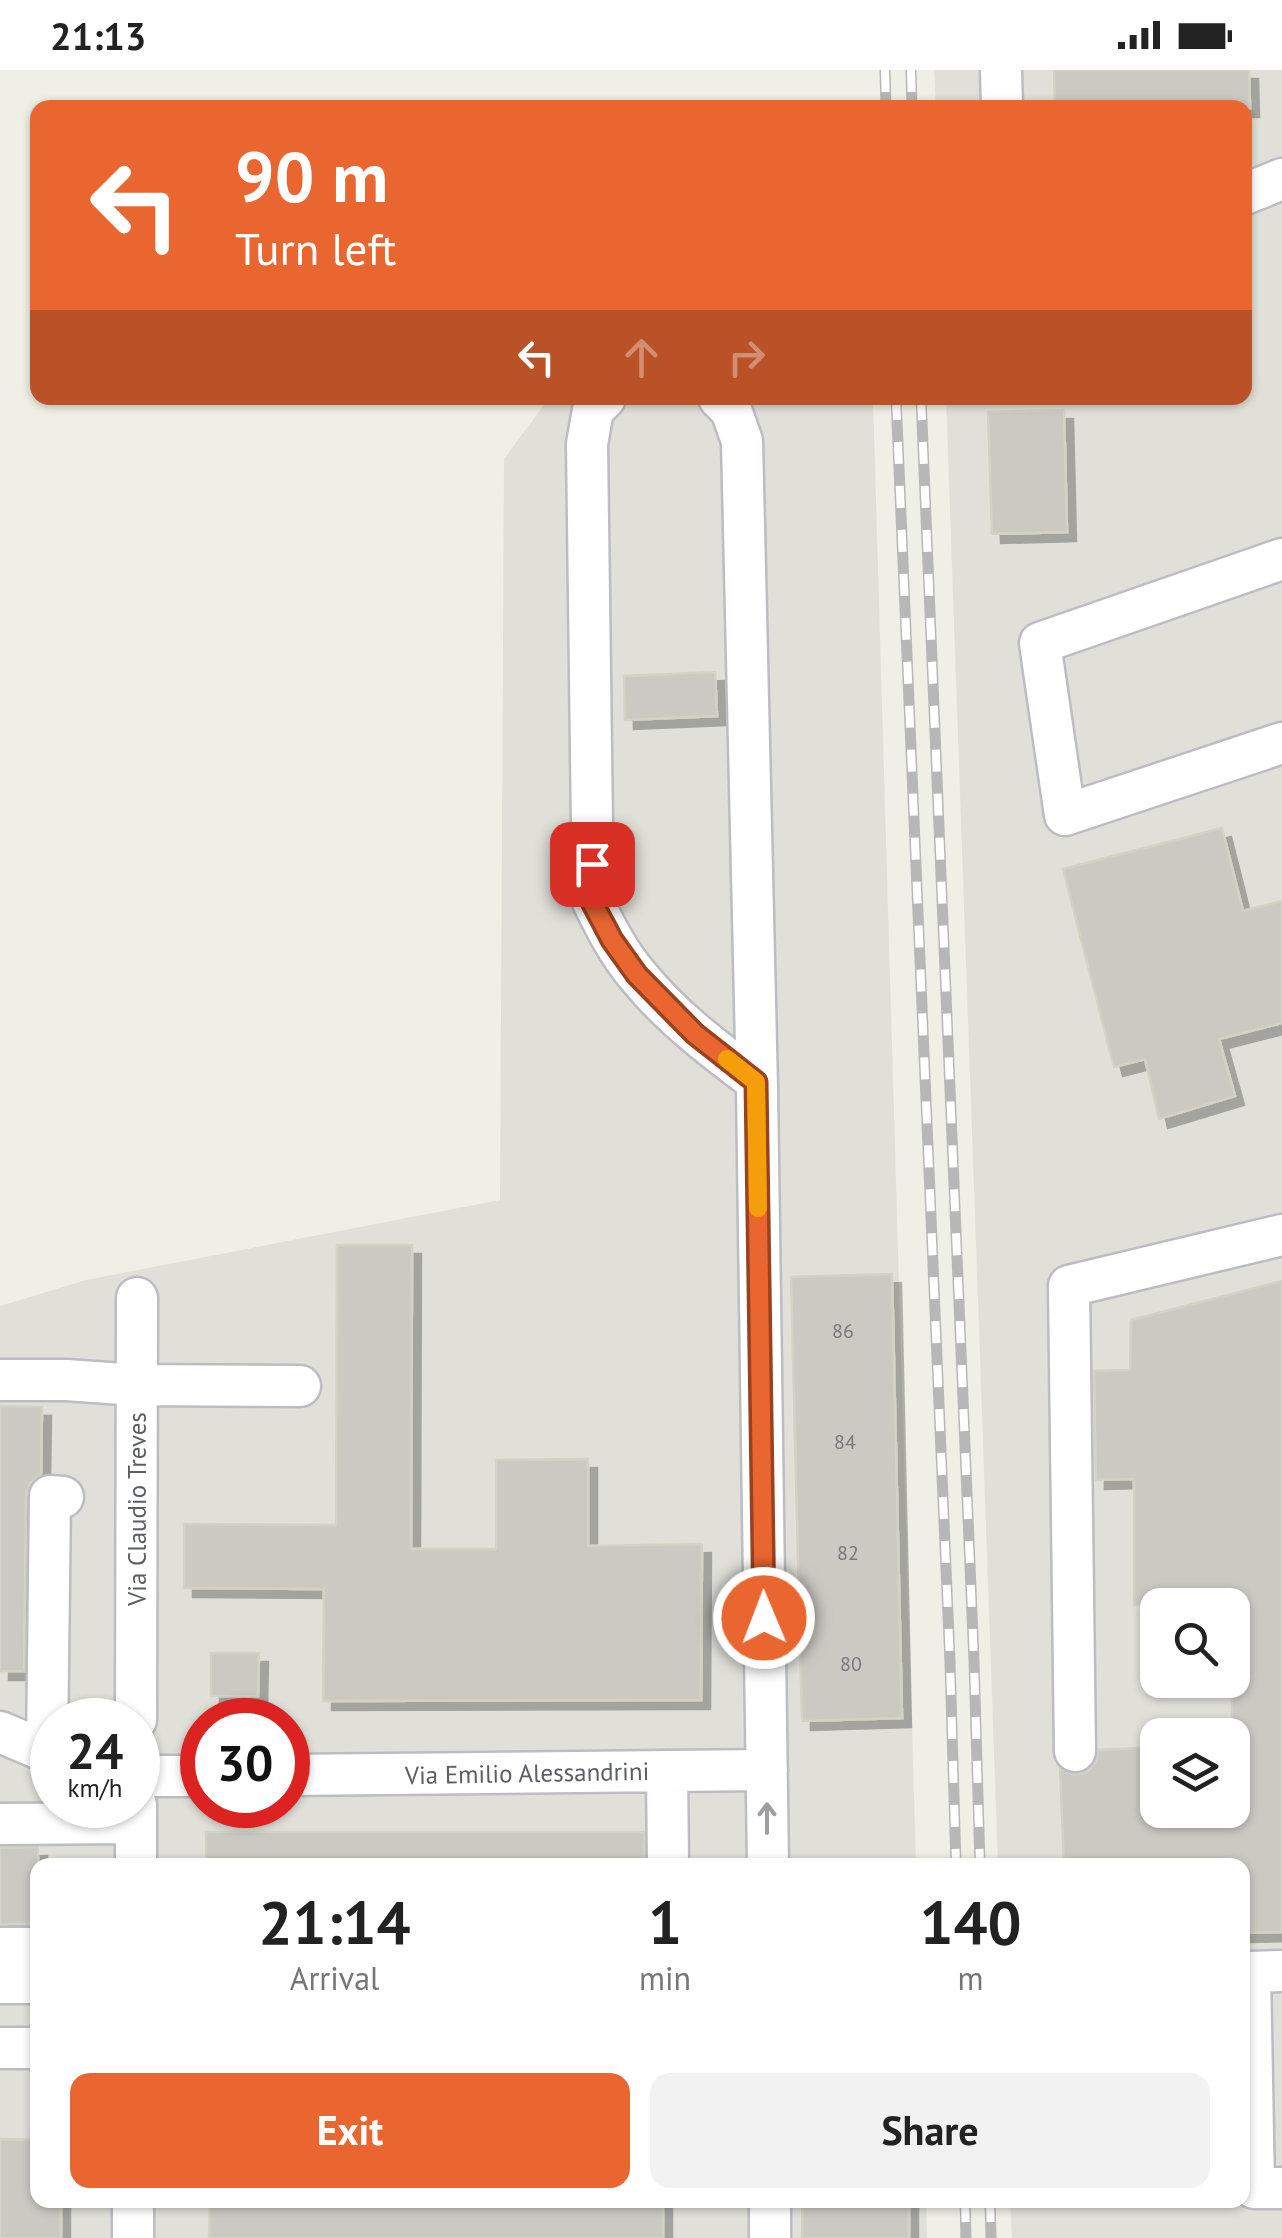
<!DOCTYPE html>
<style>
body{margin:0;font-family:"PT Sans",sans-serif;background:#f2f2f2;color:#222;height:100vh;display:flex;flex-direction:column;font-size:38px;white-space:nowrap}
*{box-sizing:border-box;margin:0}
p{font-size:32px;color:#767676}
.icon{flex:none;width:55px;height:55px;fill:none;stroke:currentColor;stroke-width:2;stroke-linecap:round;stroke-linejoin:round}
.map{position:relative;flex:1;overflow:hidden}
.details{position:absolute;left:30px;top:1788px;width:1220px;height:350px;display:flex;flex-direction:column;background:#fff;border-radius:20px;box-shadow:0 2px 8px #0004}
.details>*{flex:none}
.guide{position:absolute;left:30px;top:30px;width:1222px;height:305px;border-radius:20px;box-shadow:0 2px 8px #0004;background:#ea6630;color:#fff;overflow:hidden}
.tools{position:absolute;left:1140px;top:1518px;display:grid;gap:20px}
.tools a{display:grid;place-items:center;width:110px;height:110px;border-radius:20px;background:#fff;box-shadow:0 2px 8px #0004;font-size:50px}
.speed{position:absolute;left:30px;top:1628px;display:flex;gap:20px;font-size:50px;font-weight:700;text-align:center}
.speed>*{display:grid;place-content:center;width:130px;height:130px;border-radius:50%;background:#fff;box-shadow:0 2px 8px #0004;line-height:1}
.speed small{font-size:25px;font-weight:400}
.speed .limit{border:15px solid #d22;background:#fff;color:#111}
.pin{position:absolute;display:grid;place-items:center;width:85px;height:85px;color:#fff;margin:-42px;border-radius:20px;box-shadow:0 5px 15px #0006}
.me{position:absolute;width:110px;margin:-55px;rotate:359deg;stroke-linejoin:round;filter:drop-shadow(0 0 8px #0008)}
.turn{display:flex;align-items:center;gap:35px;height:210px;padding:0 40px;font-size:45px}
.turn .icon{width:130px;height:130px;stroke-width:2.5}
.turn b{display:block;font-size:70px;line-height:85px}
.lanes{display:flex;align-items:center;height:95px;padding:0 40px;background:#0003;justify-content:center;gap:50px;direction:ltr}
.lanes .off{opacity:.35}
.eta{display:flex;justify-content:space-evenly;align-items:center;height:170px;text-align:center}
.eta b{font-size:60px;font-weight:700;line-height:70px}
.button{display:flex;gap:20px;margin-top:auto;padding:20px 40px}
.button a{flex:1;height:115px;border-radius:20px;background:#ea6630;color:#fff;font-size:40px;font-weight:700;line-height:115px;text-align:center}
.button a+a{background:#f2f2f2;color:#222}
.status{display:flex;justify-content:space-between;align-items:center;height:70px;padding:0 50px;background:#fff;direction:ltr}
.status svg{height:28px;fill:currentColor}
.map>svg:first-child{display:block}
.industrial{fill:#e0e0d9;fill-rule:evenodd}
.building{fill:#cac9c2;stroke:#d4d2c3;stroke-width:2.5;filter:url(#shadow)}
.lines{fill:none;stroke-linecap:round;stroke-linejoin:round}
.minor-casing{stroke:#bcbdc3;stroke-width:45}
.minor{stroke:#fff;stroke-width:40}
.rail-casing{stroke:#b7b7b8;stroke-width:11}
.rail{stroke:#fff;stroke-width:8;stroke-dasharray:22;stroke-linecap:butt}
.oneway{stroke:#9d9ea3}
.route-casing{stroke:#98421f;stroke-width:25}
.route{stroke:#ea6630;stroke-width:18}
.slow{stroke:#f59e0b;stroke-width:18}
.labels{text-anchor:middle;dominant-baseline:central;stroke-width:8;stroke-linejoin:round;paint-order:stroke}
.number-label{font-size:20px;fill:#78797c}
.street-label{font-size:25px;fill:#5c5e65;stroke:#fff}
</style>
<div class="status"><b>21:13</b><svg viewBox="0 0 49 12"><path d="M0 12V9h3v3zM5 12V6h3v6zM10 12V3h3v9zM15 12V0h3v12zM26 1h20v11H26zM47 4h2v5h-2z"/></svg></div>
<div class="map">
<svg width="1282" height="2168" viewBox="0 0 1282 2168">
<defs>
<filter id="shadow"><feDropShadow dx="9" dy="9" stdDeviation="0" flood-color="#0004"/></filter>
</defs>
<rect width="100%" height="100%" fill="#efefe5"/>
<path class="industrial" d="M 934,0 L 1282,0 L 1282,2168 L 1012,2168 L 1010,2130 L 1242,2130 L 1242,1795 L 998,1795 L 946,328 L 1245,328 L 1245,38 L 936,37 ZM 1158,1535 L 1232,1535 L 1232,1610 L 1158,1610 ZM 1158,1665 L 1232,1665 L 1232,1740 L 1158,1740 Z
M 549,328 L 873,328 L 916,1795 L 38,1795 L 38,2130 L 926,2130 L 927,2168 L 0,2168 L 0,1236 L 86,1210 L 500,1130 L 504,389 ZM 52,1650 L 138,1650 L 138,1735 L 52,1735 ZM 202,1650 L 288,1650 L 288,1735 L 202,1735 Z"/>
<path class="building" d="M 1054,0 L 1249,0 L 1250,38 L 1055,38 Z
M 1064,340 L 1067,462 L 992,464 L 988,342 Z
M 715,602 L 717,646 L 625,650 L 624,606 Z
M 1222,758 L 1243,841 L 1282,831 L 1282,953 L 1219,969 L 1235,1026 L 1159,1049 L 1145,989 L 1114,997 L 1063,799 Z
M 337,1175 L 412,1175 L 411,1479 L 496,1479 L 496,1390 L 588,1389 L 588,1476 L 702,1474 L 701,1630 L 323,1631 L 324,1519 L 184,1518 L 184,1454 L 336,1455 Z
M 892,1204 L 902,1648 L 802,1651 L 791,1207 Z
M 1282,1211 L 1282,1862 L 1242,1863 L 1242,1795 L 1064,1795 L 1060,1698 L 1074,1705 L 1086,1702 L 1095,1693 L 1099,1680 L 1158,1677 L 1158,1740 L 1232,1740 L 1232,1535 L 1134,1535 L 1134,1409 L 1096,1410 L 1094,1301 L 1130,1300 L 1131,1250 Z
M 0,1336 L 42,1337 L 41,1404 L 30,1413 L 26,1426 L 24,1601 L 0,1601 Z
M 211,1583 L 259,1583 L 258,1626 L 211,1626 Z
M 206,1762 L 644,1762 L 644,1795 L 206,1795 Z
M 38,1777 L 38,1854 L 0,1854 L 0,1778 Z
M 0,2069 L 38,2070 L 38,2130 L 61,2130 L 61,2168 L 0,2168 Z
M 210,2130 L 663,2130 L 663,2168 L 209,2168 Z
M 802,2130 L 909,2130 L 909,2168 L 802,2168 Z"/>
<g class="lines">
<defs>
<path id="minor" d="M 1001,0 L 1002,38
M 1245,124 L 1282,109
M 605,328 L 593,340 L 587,374 L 593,832 C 606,858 619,884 638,906 C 672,948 714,979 756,1011
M 719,328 L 731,340 L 742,371 L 757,1018 L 768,1795
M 1282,489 L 1040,573 L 1065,745 L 1282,673
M 0,1310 L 66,1310 L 137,1315 L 300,1316
M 136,1650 L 137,1228
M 0,1662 L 52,1684
M 47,1681 L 50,1426 L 63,1427
M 1075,1681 L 1069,1216 L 1282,1165
M 667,1701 L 668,1795
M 288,1705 L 767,1700
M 138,1706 L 202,1706
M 0,1754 L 136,1753
M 136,1795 L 136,1735
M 0,1878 L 38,1878
M 1282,1901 L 1250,1902 L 1254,2118 L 1282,2118
M 0,1913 L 38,1913
M 0,1978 L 38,1978
M 770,2130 L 770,2168
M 133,2168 L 133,2130"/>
</defs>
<use href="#minor" class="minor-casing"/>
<use href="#minor" class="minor"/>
<defs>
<path id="rail" d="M 885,0 L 886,38
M 911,0 L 912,38
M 896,328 L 950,1592 L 956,1795
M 921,328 L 974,1591 L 980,1795
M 965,2130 L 966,2168
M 990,2130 L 991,2168"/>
</defs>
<use href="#rail" class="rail-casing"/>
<use href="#rail" class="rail"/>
</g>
<defs><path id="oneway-shaft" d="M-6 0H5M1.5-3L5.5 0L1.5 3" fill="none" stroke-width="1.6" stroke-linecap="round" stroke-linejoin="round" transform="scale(2.5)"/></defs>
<use class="oneway" href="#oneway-shaft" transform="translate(767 1748) rotate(-90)"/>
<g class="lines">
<defs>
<path id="route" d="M 592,794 L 592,832 L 612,870 L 637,905 L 695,964 L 756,1012 L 764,1548"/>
</defs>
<use href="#route" class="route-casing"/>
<use href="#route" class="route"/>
<path class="slow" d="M 727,989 L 756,1012 L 758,1138"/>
</g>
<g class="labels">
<g class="number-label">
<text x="843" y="1261">86</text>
<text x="845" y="1372">84</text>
<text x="848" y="1483">82</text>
<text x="851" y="1594">80</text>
</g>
<g class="street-label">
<text transform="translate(137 1439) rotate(-90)">Via Claudio Treves</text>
<text transform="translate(527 1703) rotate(-1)">Via Emilio Alessandrini</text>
</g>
</g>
</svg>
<div class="tools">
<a><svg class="icon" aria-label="search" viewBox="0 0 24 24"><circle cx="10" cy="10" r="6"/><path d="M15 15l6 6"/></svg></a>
<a><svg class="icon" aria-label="layers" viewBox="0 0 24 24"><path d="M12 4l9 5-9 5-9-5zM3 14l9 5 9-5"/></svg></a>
</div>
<div class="speed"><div>24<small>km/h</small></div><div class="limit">30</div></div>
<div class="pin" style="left:592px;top:794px;background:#d93025"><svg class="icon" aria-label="arrive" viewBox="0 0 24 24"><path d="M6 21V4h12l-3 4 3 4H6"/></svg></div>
<svg class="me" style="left:764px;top:1548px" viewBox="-20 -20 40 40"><circle r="17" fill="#ea6630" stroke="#fff" stroke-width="3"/><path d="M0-11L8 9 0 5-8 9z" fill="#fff"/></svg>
<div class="guide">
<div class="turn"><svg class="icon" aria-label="left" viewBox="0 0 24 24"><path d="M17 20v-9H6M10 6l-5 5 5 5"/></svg><div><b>90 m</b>Turn left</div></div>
<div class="lanes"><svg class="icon" aria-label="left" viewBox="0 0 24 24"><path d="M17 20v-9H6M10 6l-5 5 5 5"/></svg><svg class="icon off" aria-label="ahead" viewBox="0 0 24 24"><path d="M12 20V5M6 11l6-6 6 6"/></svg><svg class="icon off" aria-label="right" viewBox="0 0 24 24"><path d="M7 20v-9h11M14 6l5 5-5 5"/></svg></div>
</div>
<section class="details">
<div class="eta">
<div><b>21:14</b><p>Arrival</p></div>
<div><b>1</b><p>min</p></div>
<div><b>140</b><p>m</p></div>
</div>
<div class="button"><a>Exit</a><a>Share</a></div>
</section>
</div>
